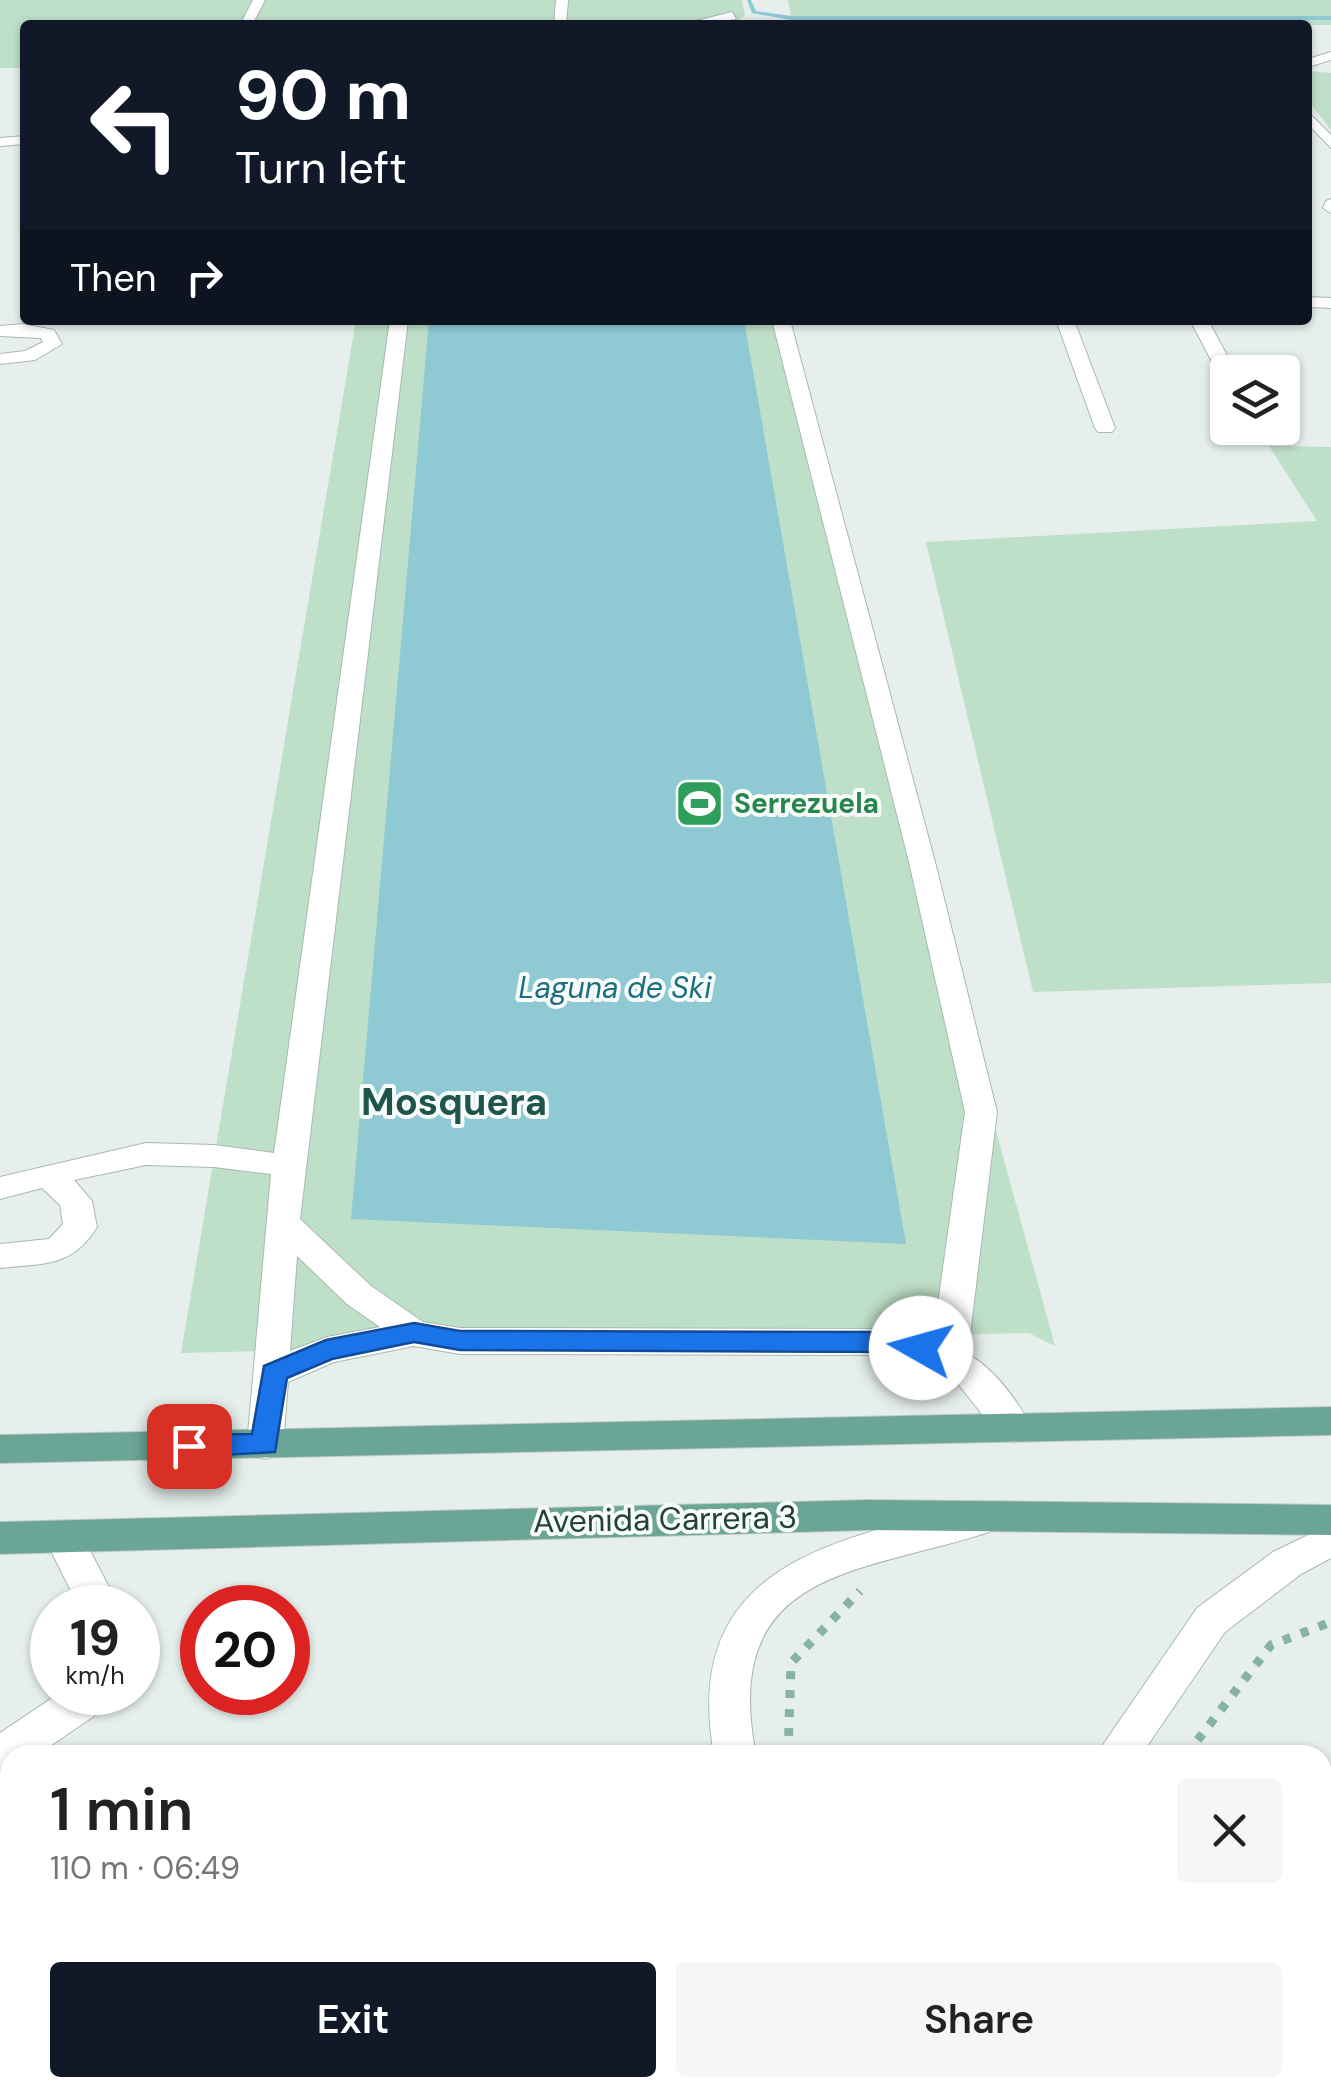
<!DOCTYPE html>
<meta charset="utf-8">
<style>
body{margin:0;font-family:"DM Sans",sans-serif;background:#f6f6f6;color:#222;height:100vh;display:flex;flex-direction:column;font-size:38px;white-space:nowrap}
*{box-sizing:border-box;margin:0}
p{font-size:32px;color:#767676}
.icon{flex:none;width:55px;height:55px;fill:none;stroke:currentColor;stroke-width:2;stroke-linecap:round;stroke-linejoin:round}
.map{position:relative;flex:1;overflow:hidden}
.details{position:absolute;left:0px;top:1745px;width:1332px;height:352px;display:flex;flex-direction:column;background:#fff;border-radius:30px 30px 0 0;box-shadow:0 2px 8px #0004}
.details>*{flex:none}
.hud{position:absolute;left:20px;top:20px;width:1292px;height:305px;border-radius:10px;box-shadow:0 2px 8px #0004;background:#111827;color:#fff;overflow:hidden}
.controls{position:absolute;left:1210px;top:355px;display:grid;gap:20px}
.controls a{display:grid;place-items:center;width:90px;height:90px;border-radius:10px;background:#fff;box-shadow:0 2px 8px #0004;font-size:50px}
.speed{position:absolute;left:30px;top:1585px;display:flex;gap:20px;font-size:50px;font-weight:700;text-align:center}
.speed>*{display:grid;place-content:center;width:130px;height:130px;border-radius:50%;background:#fff;box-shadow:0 2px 8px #0004;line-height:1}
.speed small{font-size:25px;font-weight:400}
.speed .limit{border:15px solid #d22;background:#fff;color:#111}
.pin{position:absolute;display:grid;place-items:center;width:85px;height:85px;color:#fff;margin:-42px;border-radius:20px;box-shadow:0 5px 15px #0006}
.me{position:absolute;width:110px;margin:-55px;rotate:277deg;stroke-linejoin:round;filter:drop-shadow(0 0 8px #0008)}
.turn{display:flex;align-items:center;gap:35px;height:210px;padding:0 50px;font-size:45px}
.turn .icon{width:130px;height:130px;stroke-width:2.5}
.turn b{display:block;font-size:70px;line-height:85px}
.then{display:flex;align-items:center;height:95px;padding:0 50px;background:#0003;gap:20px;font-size:38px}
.round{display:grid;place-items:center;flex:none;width:105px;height:105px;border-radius:10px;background:#f6f6f6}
.headline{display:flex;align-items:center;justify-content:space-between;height:170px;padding:0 50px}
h1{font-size:60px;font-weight:600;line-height:75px}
.primary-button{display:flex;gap:20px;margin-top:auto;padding:20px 50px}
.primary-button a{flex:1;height:115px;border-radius:10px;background:#111827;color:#fff;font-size:40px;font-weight:600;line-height:115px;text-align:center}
.primary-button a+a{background:#f6f6f6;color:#222}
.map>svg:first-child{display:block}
.green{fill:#bfe0c8}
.water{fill:#8ec9d4}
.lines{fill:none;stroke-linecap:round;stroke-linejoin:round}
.stream{fill:#8ec9d4;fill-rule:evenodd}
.canal{fill:#8ec9d4;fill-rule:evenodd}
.minor-casing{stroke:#a8b8b2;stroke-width:2}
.major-casing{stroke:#c2cac8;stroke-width:2}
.path{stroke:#86b3a5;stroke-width:9;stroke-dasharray:8 11;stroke-linecap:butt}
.minor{fill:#fff;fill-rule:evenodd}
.major{fill:#6aa596;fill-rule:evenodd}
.route{fill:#1a73e8;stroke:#114b97;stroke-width:2.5}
.labels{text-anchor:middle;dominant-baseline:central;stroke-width:8;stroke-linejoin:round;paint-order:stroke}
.leisure-label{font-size:28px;font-weight:bold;fill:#27864d;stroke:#f7fbf9;text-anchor:start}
.water-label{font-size:30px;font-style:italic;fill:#1c6f80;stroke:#f7fbf9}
.near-street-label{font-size:32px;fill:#24423a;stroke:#f7fbf9}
.district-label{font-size:38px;font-weight:bold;fill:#1f5548;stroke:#f7fbf9}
</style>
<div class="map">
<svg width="1331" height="2097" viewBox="0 0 1331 2097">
<rect width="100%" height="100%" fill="#e6efeb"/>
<path class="green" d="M 0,0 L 742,0 L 745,15 L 734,25 L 25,25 L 25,68 L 0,68 Z
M 788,0 L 1331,0 L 1331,25 L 793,25 Z
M 1308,71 L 1331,73 L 1331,130 L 1308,100 Z
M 356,320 L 774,320 L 1055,1346 L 1029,1333 L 181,1353 Z
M 1269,446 L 1331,447 L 1331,983 L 1033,992 L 926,542 L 1317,521 Z
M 10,1951 L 10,2088 L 353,2088 L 355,2097 L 0,2097 L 0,1952 Z"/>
<path class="water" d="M 429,320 L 744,320 L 906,1244 L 351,1219 Z"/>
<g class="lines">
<path class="stream" d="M 747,0 L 751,0 L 756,11 L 791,16 L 1331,16 L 1331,20 L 791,20 L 752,13 Z"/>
<path class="canal" d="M 0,1980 L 10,1980 L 10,2048 L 0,2048 Z
M 125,2088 L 197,2088 L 199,2097 L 127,2097 Z"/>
<defs>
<path id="minor" d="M 253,0 L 265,0 L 252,25 L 240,25 Z
M 556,0 L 568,0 L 566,25 L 554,25 Z
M 732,12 L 736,19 L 690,25 L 692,22 Z
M 1331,52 L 1331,60 L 1308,67 L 1308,59 Z
M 1308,112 L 1331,135 L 1331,148 L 1308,124 Z
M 25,136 L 25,144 L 0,146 L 0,138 Z
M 1331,199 L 1331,213 L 1323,208 L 1326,201 Z
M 1308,297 L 1331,298 L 1331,308 L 1308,307 Z
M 390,320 L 408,320 L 300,1219 L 371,1286 L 423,1322 L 460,1328 L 899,1329 L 933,1339 L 965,1112 L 909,862 L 772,320 L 790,320 L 935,862 L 997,1112 L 970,1335 L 963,1351 C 993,1367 1016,1398 1032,1428 L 1027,1438 L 1014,1442 L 1001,1438 L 955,1380 L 899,1355 L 460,1354 L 414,1346 L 334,1362 L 288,1382 L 283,1445 L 278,1455 L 265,1459 L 252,1455 L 247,1445 L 271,1174 L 214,1167 L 146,1165 L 74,1180 L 92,1201 L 97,1227 C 72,1268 43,1263 0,1268 L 0,1244 L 49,1239 L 63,1224 L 60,1205 L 42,1188 L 0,1199 L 0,1177 L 146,1143 L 214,1145 L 274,1153 ZM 297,1256 L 347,1304 L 380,1327 L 327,1337 L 290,1351 Z
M 1056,320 L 1074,320 L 1115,428 L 1112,432 L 1098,432 L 1095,428 Z
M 1190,320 L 1208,320 L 1236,372 L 1228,372 L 1228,380 L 1219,375 Z
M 23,324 L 54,330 L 62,344 L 35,360 L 0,364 L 0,354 L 25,351 L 43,342 L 41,338 L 0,336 L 0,326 Z
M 976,1506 L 989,1510 L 995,1521 L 989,1532 C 861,1574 719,1568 756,1755 L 714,1755 C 680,1566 832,1539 976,1506 Z
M 63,1521 L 77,1526 L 110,1589 L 114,1608 L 74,1608 L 70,1589 L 44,1537 L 49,1526 Z
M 1331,1524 L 1331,1558 L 1301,1574 L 1225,1632 L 1141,1755 L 1096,1755 L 1197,1608 L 1273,1552 Z
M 61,1692 L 102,1692 L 94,1716 L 37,1755 L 10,1755 L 10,1768 L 0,1771 L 0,1733 Z
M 0,1824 L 10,1824 L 10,1864 L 0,1864 Z
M 928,2088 L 981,2088 L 985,2097 L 932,2097 Z"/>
<path id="major" d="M 1331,1407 L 1331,1435 L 0,1463 L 0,1435 Z
M 868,1500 L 1331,1505 L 1331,1535 L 868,1530 L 0,1554 L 0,1522 Z"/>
</defs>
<use href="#minor" class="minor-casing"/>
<use href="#major" class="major-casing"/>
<path class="path" d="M 788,1755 L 791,1663 L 860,1591
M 1186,1755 L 1271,1645 L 1331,1622
M 0,1922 L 10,1922
M 501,2088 L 504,2097
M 1044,2088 L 1052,2097
M 1104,2088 L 1107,2097"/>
<use href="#minor" class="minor"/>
<use href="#major" class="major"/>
</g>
<path class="route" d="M 414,1323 L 460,1331 L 899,1332 L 930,1342 L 934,1348 L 930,1355 L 921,1358 L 899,1352 L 460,1350 L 414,1342 L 332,1359 L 287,1378 L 275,1452 L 189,1457 L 179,1453 L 175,1446 L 179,1438 L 189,1435 L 252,1434 L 264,1366 L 326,1340 Z"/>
<defs>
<symbol id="stadium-square" viewBox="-11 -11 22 22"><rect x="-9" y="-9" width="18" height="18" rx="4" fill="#2e9e5b" stroke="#f7fbf9"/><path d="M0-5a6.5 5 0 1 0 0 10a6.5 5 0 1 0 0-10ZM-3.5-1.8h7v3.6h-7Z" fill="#fff"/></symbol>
</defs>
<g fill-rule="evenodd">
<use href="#stadium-square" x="672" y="776" width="55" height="55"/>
</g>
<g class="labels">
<g class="leisure-label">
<text x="734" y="803">Serrezuela</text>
</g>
<g class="water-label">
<text x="615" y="987">Laguna de Ski</text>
</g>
<g class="near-street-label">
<text transform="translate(665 1519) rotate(-1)">Avenida Carrera 3</text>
</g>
<g class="district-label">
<text x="454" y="1102">Mosquera</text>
</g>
</g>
</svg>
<div class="controls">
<a><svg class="icon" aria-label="layers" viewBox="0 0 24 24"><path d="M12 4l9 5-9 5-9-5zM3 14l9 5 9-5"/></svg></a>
</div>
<div class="speed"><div>19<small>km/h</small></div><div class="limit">20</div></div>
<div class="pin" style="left:189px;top:1446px;background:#d93025"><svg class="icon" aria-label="arrive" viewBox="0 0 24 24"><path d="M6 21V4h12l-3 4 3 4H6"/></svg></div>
<svg class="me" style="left:921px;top:1348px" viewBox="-20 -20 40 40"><circle r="19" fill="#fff"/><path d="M0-13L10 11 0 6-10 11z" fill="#1a73e8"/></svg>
<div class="hud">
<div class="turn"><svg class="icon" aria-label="left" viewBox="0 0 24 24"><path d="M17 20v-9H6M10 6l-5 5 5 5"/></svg><div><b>90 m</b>Turn left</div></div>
<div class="then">Then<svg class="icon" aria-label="right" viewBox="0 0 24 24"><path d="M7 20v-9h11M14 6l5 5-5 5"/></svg></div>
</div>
<section class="details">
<div class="headline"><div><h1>1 min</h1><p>110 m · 06:49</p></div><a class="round"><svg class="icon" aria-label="close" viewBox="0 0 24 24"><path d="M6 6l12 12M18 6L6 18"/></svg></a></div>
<div class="primary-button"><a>Exit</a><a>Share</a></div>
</section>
</div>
